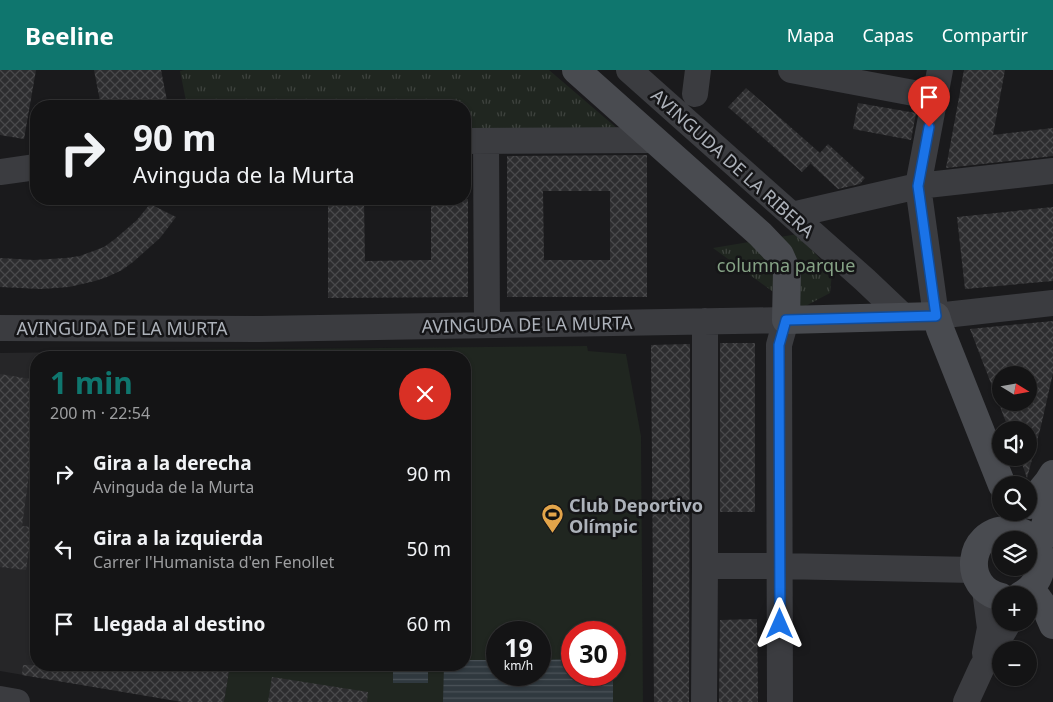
<!DOCTYPE html>
<html lang="es">
<meta charset="utf-8">
<style>
body{margin:0;font-family:"Noto Sans",sans-serif;background:#1d1d1e;color:#f1f3f6;height:100vh;display:flex;flex-direction:column;font-size:19px;white-space:nowrap}
*{box-sizing:border-box;margin:0}
p{font-size:16px;color:#9d9ea0}
.icon{flex:none;width:28px;height:28px;fill:none;stroke:currentColor;stroke-width:2;stroke-linecap:round;stroke-linejoin:round}
.map{position:relative;flex:1;overflow:hidden}
.details{position:absolute;left:30px;top:281px;width:441px;height:320px;display:flex;flex-direction:column;background:#141415;border-radius:20px;box-shadow:0 1px 4px #0004,0 0 0 1px #333334}
.details>*{flex:none}
.guide{position:absolute;left:30px;top:30px;width:441px;height:105px;border-radius:20px;box-shadow:0 1px 4px #0004,0 0 0 1px #333334;background:#141415;color:#f1f3f6;overflow:hidden}
.needle{width:32px;rotate:101deg}
.fabs{position:absolute;left:992px;top:296px;display:grid;gap:10px}
.fabs a{display:grid;place-items:center;width:45px;height:45px;border-radius:50%;background:#141415;box-shadow:0 1px 4px #0004,0 0 0 1px #333334;font-size:25px}
.speed{position:absolute;left:486px;top:551px;display:flex;gap:10px;font-size:25px;font-weight:700;text-align:center}
.speed>*{display:grid;place-content:center;width:65px;height:65px;border-radius:50%;background:#141415;box-shadow:0 1px 4px #0004,0 0 0 1px #333334;line-height:1}
.speed small{font-size:12px;font-weight:400}
.speed .limit{border:8px solid #d22;background:#fff;color:#111}
.pin{position:absolute;display:grid;place-items:center;width:42px;height:42px;color:#fff;margin:-51px -21px;border-radius:50% 50% 50% 0;rotate:-45deg;box-shadow:0 0 5px #0007}
.pin .icon{rotate:45deg}
.me{position:absolute;width:55px;margin:-28px;rotate:0deg;stroke-linejoin:round;filter:drop-shadow(0 0 4px #0008)}
.turn{display:flex;align-items:center;gap:18px;height:105px;padding:0 20px;font-size:22px}
.turn .icon{width:65px;height:65px;stroke-width:2.5}
.turn b{display:block;font-size:35px;line-height:42px}
.round{display:grid;place-items:center;flex:none;width:52px;height:52px;border-radius:26px;background:#1d1d1e}
.overview{display:flex;align-items:center;justify-content:space-between;height:85px;padding:0 20px}
h1{font-size:30px;font-weight:700;line-height:38px;color:#0f766e}
ul{padding:0;list-style:none}
li{display:flex;align-items:center;gap:15px;height:75px;padding:0 20px}
li div{flex:1}
li b{display:block;font-size:19px}
li em{font-style:normal}
header{display:flex;align-items:center;gap:30px;box-sizing:border-box;height:70px;padding:0 25px;background:#0f766e;color:#fff}
header strong{font-size:24px}
nav{display:flex;gap:28px;margin-inline-start:auto;font-size:18px}
.map>svg:first-child{display:block}
.built{fill:#262628}
.green{fill:#202620;fill-rule:evenodd}
.park{fill:url(#park-tufts)}
.water{fill:url(#water-rules)}
.building{fill:url(#building-cross-hatch);fill-rule:evenodd}
.lines{fill:none;stroke-linecap:round;stroke-linejoin:round}
.street{stroke:#3b3c40;stroke-width:26}
.secondary{stroke:#494b50;stroke-width:28}
.route-casing{stroke:#114b97;stroke-width:12}
.route{stroke:#1a73e8;stroke-width:9}
.labels{text-anchor:middle;dominant-baseline:central;stroke-width:5;stroke-linejoin:round;paint-order:stroke}
.street-label{font-size:18px;fill:#adb2ba;stroke:#151517}
.park-label{font-size:18px;fill:#86a386;stroke:#151517}
.poi-label{font-size:18px;font-weight:bold;fill:#adb2ba;stroke:#151517;text-anchor:start}
</style>
<header>
<strong>Beeline</strong>
<nav><a>Mapa</a><a>Capas</a><a>Compartir</a></nav>
</header>
<div class="map">
<svg width="1053" height="632" viewBox="0 0 1053 632">
<defs>
<pattern id="park-tufts" width="24" height="20" patternUnits="userSpaceOnUse" patternTransform="scale(1.25)"><rect width="24" height="20" fill="#202620"/><path d="M3 7l-1-3M5 7V3M7 7l1-3M15 17l-1-3M17 17v-4M19 17l1-3" fill="none" stroke="#3e433e"/></pattern>
<pattern id="water-rules" width="6" height="5" patternUnits="userSpaceOnUse" patternTransform="scale(1.25)"><rect width="6" height="5" fill="#30393f"/><path d="M0 2.5h6" fill="none" stroke="#4b5359"/></pattern>
<pattern id="building-cross-hatch" width="8" height="8" patternUnits="userSpaceOnUse" patternTransform="scale(1.25)"><rect width="8" height="8" fill="#2d2d2f"/><path d="M0 0l8 8M0 8l8-8" fill="none" stroke="#49494b"/></pattern>
</defs>
<rect width="100%" height="100%" fill="#1a1a1c"/>
<path class="built" d="M 77,282 L 83,285 L 83,287 L 36,288 L 36,595 L 187,595 L 181,632 L 0,601 L 0,283 Z"/>
<path class="green" d="M 587,276 L 588,281 L 626,284 L 641,366 L 643,632 L 224,632 L 230,595 L 465,595 L 465,288 L 150,288 C 154,282 158,281 164,280 ZM 498,562 L 540,562 L 540,605 L 498,605 ZM 572,562 L 615,562 L 615,605 L 572,605 Z"/>
<path class="park" d="M 184,0 L 549,0 L 618,59 L 465,60 L 465,36 L 187,36 L 180,1 Z
M 798,164 L 832,203 L 830,223 L 798,240 L 713,178 Z"/>
<path class="water" d="M 572,589 L 572,605 L 613,605 L 613,632 L 443,632 L 444,595 L 465,595 L 465,590 L 497,590 L 498,605 L 540,605 L 540,590 Z
M 340,595 L 388,595 L 388,601 L 340,602 Z
M 393,595 L 428,595 L 428,613 L 393,613 Z"/>
<path class="building" d="M 0,0 L 36,0 L 24,69 L 0,65 Z
M 94,0 L 161,0 L 168,36 L 101,36 Z
M 964,0 L 1005,0 L 993,65 L 1053,58 L 1053,86 L 946,98 Z
M 746,18 L 820,83 L 828,74 L 865,108 L 860,114 L 838,119 L 810,93 L 812,92 L 802,102 L 728,37 Z
M 858,33 L 916,43 L 911,70 L 853,59 Z
M 647,85 L 647,227 L 507,227 L 507,86 ZM 543,121 L 610,121 L 610,190 L 544,190 Z
M 328,129 L 364,129 L 365,191 L 431,190 L 431,129 L 468,129 L 468,227 L 328,228 Z
M 150,134 L 176,147 L 160,168 L 133,192 L 122,200 L 107,207 L 95,211 L 69,217 L 41,219 L 0,217 L 0,188 L 34,190 L 66,188 L 80,186 L 104,177 L 115,169 L 137,150 Z
M 1053,137 L 1053,211 L 965,219 L 957,147 Z
M 1053,251 L 1053,303 L 1041,356 L 1027,408 L 1020,388 L 1029,388 L 1029,360 L 1009,360 L 970,259 ZM 1001,305 L 1029,305 L 1029,332 L 1001,332 Z
M 720,273 L 755,273 L 755,442 L 720,442 Z
M 690,274 L 689,632 L 654,632 L 651,275 Z
M 0,304 L 36,310 L 36,353 L 22,456 L 32,457 L 26,500 L 0,497 Z
M 757,549 L 758,632 L 719,632 L 720,550 Z
M 23,595 L 230,595 L 224,632 L 183,632 L 22,605 Z
M 272,607 L 368,622 L 367,632 L 268,632 Z"/>
<g class="lines">
<path class="street" d="M 629,0 L 865,210 L 904,247
M 791,0 L 935,27
M 940,0 L 918,116 L 936,246 L 1053,233
M 695,24 L 698,0
M 465,71 L 655,70
M 486,71 L 487,255
M 0,102 L 36,97
M 792,145 L 918,116 L 1053,101
M 0,258 L 260,259 L 786,250 L 779,275 L 780,632
M 705,496 L 779,496 L 974,500
M 985,583 L 990,558 L 985,520
M 0,629 L 17,632
M 704,632 L 705,496 L 705,251
M 966,632 L 982,597 L 1009,552"/>
<path class="secondary" d="M 576,0 L 760,164 L 780,185 L 787,201 L 786,250 L 936,246 L 940,259 L 1002,415
M 1029,435 L 1048,412 L 1053,404
M 1038,478 L 1053,429
M 1031,519 L 1047,541 L 1053,555
M 1001,527 C 961,518 967,460 1008,460 C 1045,459 1053,509 1021,525"/>
</g>
<g class="lines">
<defs>
<path id="route" d="M 780,554 L 779,275 L 786,250 L 936,246 L 918,116 L 929,57"/>
</defs>
<use href="#route" class="route-casing"/>
<use href="#route" class="route"/>
</g>
<defs>
<symbol id="stadium-pin" viewBox="-11 -11 22 30"><path d="M0 17L-7.5 6A9.5 9.5 0 1 1 7.5 6Z" fill="#e3a54a" stroke="#151517"/><path d="M0-5a6.5 5 0 1 0 0 10a6.5 5 0 1 0 0-10ZM-3.5-1.8h7v3.6h-7Z" fill="#111"/></symbol>
</defs>
<g fill-rule="evenodd">
<use href="#stadium-pin" x="540" y="432" width="25" height="34"/>
</g>
<g class="labels">
<g class="street-label">
<text transform="translate(733 93) rotate(42)">AVINGUDA DE LA RIBERA</text>
<text transform="translate(527 254) rotate(-1)">AVINGUDA DE LA MURTA</text>
<text x="122" y="258">AVINGUDA DE LA MURTA</text>
</g>
<g class="park-label">
<text x="786" y="195">columna parque</text>
</g>
<g class="poi-label">
<text x="569" y="435">Club Deportivo<tspan x="569" dy="21">Olímpic</tspan></text>
</g>
</g>
</svg>
<div class="fabs">
<a><svg class="needle" viewBox="-14 -14 28 28"><path d="M0-13l5 13h-10z" fill="#e53935"/><path d="M0 13l5-13h-10z" fill="#9d9ea0"/></svg></a>
<a><svg class="icon" aria-label="sound" viewBox="0 0 24 24"><path d="M4 9h4l5-4v14l-5-4H4zM17 9q2 3 0 6"/></svg></a>
<a><svg class="icon" aria-label="search" viewBox="0 0 24 24"><circle cx="10" cy="10" r="6"/><path d="M15 15l6 6"/></svg></a>
<a><svg class="icon" aria-label="layers" viewBox="0 0 24 24"><path d="M12 4l9 5-9 5-9-5zM3 14l9 5 9-5"/></svg></a>
<a>+</a>
<a>−</a>
</div>
<div class="speed"><div>19<small>km/h</small></div><div class="limit">30</div></div>
<div class="pin" style="left:929px;top:57px;background:#d93025"><svg class="icon" aria-label="arrive" viewBox="0 0 24 24"><path d="M6 21V4h12l-3 4 3 4H6"/></svg></div>
<svg class="me" style="left:780px;top:554px" viewBox="-20 -20 40 40"><path d="M0-17L14 15 0 8-14 15z" fill="#1a73e8" stroke="#fff" stroke-width="4"/></svg>
<div class="guide">
<div class="turn"><svg class="icon" aria-label="right" viewBox="0 0 24 24"><path d="M7 20v-9h11M14 6l5 5-5 5"/></svg><div><b>90 m</b>Avinguda de la Murta</div></div>
</div>
<section class="details">
<div class="overview"><div><h1>1 min</h1><p>200 m · 22:54</p></div><a class="round" style="background:#d93025;color:#fff"><svg class="icon" aria-label="close" viewBox="0 0 24 24"><path d="M6 6l12 12M18 6L6 18"/></svg></a></div>
<ul>
<li><svg class="icon" aria-label="right" viewBox="0 0 24 24"><path d="M7 20v-9h11M14 6l5 5-5 5"/></svg><div><b>Gira a la derecha</b><p>Avinguda de la Murta</p></div><em>90 m</em></li>
<li><svg class="icon" aria-label="left" viewBox="0 0 24 24"><path d="M17 20v-9H6M10 6l-5 5 5 5"/></svg><div><b>Gira a la izquierda</b><p>Carrer l'Humanista d'en Fenollet</p></div><em>50 m</em></li>
<li><svg class="icon" aria-label="arrive" viewBox="0 0 24 24"><path d="M6 21V4h12l-3 4 3 4H6"/></svg><div><b>Llegada al destino</b></div><em>60 m</em></li>
</ul>
</section>
</div>
